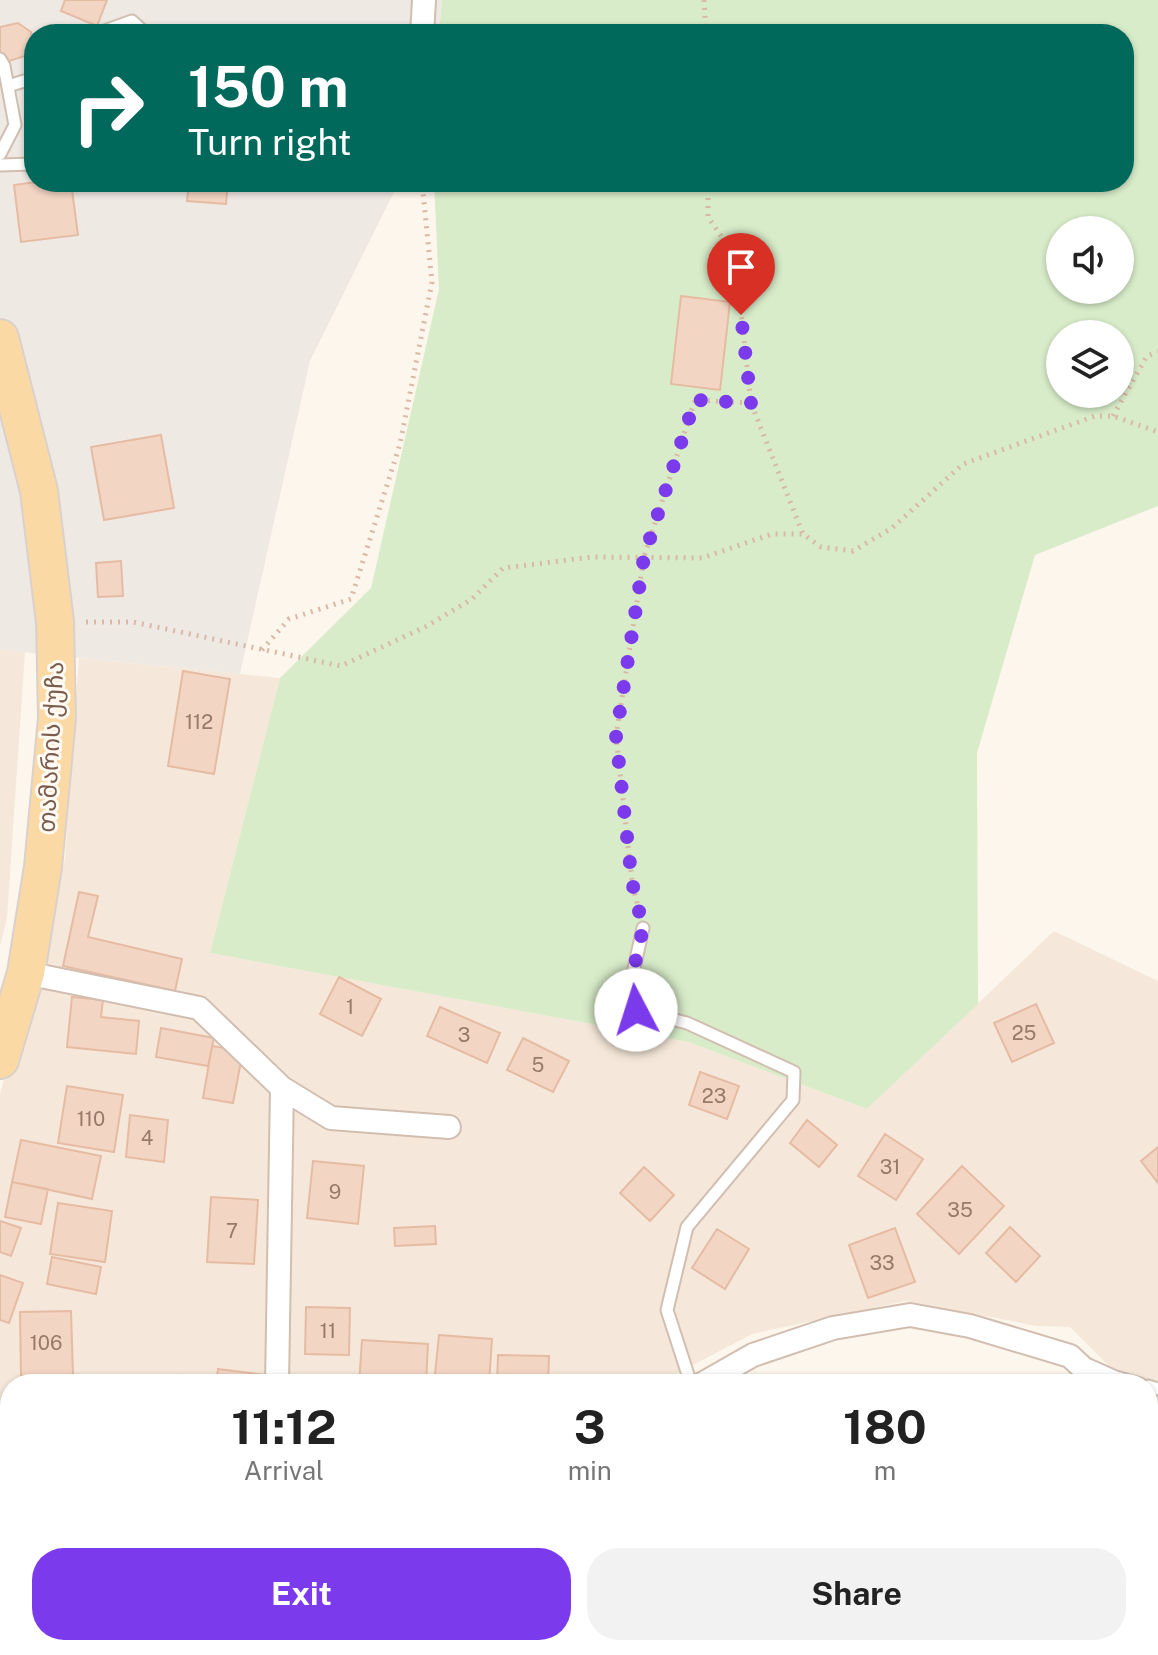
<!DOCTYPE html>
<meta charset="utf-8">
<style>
body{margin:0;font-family:"Public Sans","Noto Sans Georgian",sans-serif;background:#f2f2f2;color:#222;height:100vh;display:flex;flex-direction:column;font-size:30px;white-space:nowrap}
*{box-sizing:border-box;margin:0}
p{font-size:26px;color:#767676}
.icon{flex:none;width:44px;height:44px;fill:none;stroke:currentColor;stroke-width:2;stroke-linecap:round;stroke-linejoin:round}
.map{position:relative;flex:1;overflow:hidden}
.drawer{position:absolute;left:0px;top:1374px;width:1158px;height:282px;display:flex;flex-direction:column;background:#fff;border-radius:32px 32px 0 0;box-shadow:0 2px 6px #0004}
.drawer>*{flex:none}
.banner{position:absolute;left:24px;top:24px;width:1110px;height:168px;border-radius:32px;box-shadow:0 2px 6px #0004;background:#00695c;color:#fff;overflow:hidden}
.controls{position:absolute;left:1046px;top:216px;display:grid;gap:16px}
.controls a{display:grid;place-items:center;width:88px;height:88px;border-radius:50%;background:#fff;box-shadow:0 2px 6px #0004;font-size:40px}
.pin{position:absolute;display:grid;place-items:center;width:68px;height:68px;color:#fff;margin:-82px -34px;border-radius:50% 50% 50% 0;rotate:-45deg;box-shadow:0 0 8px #0007}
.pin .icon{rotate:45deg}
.me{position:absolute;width:88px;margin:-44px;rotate:355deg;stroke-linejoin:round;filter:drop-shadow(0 0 6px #0008)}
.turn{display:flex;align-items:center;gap:28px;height:168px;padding:0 32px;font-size:36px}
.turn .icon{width:104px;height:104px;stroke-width:2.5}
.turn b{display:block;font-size:56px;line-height:68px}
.eta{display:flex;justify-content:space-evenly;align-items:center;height:136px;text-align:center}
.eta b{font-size:48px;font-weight:700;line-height:56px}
.cta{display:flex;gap:16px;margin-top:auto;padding:16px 32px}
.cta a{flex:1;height:92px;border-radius:32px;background:#7c3aed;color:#fff;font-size:32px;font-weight:700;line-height:92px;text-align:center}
.cta a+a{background:#f2f2f2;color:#222}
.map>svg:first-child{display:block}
.residential{fill:#f5e8da}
.industrial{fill:#efe9e4}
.green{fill:#d8ecc9;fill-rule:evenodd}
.building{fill:#f3d5c3;stroke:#e6bba3;stroke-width:2}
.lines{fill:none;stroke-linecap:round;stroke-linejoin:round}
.lane-casing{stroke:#d1beb0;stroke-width:15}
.street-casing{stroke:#d1beb0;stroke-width:26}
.primary-casing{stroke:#dad1cd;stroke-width:40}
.path{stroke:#d9b8a5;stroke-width:5;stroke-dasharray:2 6;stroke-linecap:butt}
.lane{stroke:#fff;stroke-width:11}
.street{stroke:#fff;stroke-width:22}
.primary{stroke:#fbd9a5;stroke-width:36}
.route{stroke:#7c3aed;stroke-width:14;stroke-dasharray:0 25.2}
.labels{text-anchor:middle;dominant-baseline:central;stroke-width:6;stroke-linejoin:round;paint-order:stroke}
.number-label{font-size:20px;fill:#987a6a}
.street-label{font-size:24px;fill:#7a5c4d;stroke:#fffaf3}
</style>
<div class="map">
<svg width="1158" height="1655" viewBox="0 0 1158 1655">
<rect width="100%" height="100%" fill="#fdf6ec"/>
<path class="residential" d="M 0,650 L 25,652 L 7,918 L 0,946 Z
M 79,658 L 280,678 L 210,953 L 688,1042 L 867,1109 L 1054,931 L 1158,981 L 1158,1414 L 1148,1405 L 1148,1384 L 1127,1384 L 1070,1327 L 1037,1326 L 906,1301 L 752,1334 L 657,1384 L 10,1384 L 10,1460 L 0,1461 L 0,1094 L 65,859 Z
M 0,1492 L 10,1493 L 10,1646 L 459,1646 L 467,1655 L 0,1655 Z"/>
<path class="industrial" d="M 0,0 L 442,0 L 439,34 L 34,34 L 34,182 L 399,182 L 310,361 L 240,674 L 0,650 Z"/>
<path class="green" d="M 442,0 L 1158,0 L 1158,506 L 1035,555 L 977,753 L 978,1004 L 867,1109 L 688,1042 L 210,953 L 280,678 L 371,588 L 439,289 L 434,182 L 1124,182 L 1124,34 L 439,34 ZM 1060,230 L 1120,230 L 1120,290 L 1060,290 ZM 1060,334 L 1120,334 L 1120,394 L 1060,394 Z"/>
<path class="building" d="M 65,0 L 107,0 L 97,26 L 61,11 Z
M 18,23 L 31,32 L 32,48 L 28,55 L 0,64 L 0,27 Z
M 36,182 L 71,182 L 78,235 L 21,242 L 14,185 Z
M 189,182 L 228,182 L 226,204 L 187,201 Z
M 681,296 L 730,302 L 720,390 L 671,384 Z
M 161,435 L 174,508 L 104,520 L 91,447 Z
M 121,561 L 123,596 L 98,597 L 96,563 Z
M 183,671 L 230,679 L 214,774 L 168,766 Z
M 79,892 L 98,896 L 88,937 L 182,959 L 175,991 L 63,966 Z
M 339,977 L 381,999 L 362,1036 L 320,1014 Z
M 72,997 L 103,1000 L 101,1017 L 139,1021 L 136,1054 L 67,1047 Z
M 1036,1004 L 1054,1043 L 1012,1062 L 994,1023 Z
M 440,1007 L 500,1033 L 487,1063 L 427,1036 Z
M 161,1028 L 214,1038 L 208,1066 L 156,1057 Z
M 523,1038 L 569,1061 L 553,1092 L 507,1070 Z
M 212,1046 L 243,1051 L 233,1103 L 203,1098 Z
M 700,1072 L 739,1086 L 727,1119 L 689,1105 Z
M 67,1086 L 123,1095 L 114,1152 L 58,1143 Z
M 130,1115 L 168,1120 L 164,1162 L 126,1157 Z
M 807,1120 L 837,1145 L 819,1167 L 790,1143 Z
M 885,1134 L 923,1159 L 896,1200 L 858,1176 Z
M 21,1140 L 101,1156 L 92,1199 L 12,1182 Z
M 1158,1147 L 1158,1183 L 1141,1161 Z
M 313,1161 L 364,1166 L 358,1224 L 307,1218 Z
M 962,1166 L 1004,1206 L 959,1254 L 917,1214 Z
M 644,1167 L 674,1195 L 650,1221 L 620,1193 Z
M 12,1182 L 48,1189 L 41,1224 L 5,1217 Z
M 211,1197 L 258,1200 L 254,1264 L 207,1262 Z
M 58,1203 L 112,1211 L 105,1262 L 50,1254 Z
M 0,1221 L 21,1228 L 11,1256 L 0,1252 Z
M 435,1226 L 436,1244 L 395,1246 L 394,1228 Z
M 1010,1227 L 1040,1256 L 1016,1282 L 986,1253 Z
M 895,1228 L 915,1282 L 868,1298 L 849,1245 Z
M 717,1229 L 749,1249 L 725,1289 L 692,1268 Z
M 52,1257 L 101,1267 L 96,1294 L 47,1284 Z
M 0,1275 L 23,1283 L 9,1323 L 0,1320 Z
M 306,1307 L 350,1308 L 349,1355 L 305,1354 Z
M 71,1311 L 73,1375 L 21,1376 L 20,1312 Z
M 439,1335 L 492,1339 L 489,1384 L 434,1384 Z
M 362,1340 L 428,1344 L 426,1384 L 359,1384 Z
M 498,1355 L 549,1356 L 548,1384 L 497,1384 Z
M 218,1369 L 275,1376 L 274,1384 L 216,1384 Z
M 179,1375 L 180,1384 L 114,1384 Z
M 62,1380 L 62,1384 L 25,1384 L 25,1383 Z
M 0,1516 L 10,1518 L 10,1581 L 0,1578 Z
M 134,1646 L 203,1646 L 204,1648 L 162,1655 L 135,1655 Z"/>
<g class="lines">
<defs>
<path id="lane" d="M 96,34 L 132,21 L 146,34
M 0,59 L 4,66 L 15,125 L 0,154
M 8,86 L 34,78
M 0,165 L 34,164
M 643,928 L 631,982 L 636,1010 L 687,1023 L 794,1072 L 793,1100 L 687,1227 L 667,1310 L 691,1384
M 1089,1365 L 1116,1377 L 1140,1384
M 1148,1386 L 1158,1389"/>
<path id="street" d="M 422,34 L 424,0
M 26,973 L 199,1008 L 282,1088 L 331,1118 L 449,1127
M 277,1384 L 282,1088
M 702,1384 L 753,1355 L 833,1328 L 910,1315 L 970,1326 L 1070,1356 L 1100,1384
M 1148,1427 L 1158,1437
M 0,1474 L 10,1473
M 474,1646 L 477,1655
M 321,1655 L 359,1646"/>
<path id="primary" d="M 0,338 L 39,491 L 55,622 L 57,718 L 43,867 L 26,973 L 0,1060"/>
</defs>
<use href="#lane" class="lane-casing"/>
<use href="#street" class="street-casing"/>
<use href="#primary" class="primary-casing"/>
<path class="path" d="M 704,0 L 706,34
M 708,182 L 708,217 L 735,256 L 751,403 L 803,534 L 821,547 L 853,551 L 892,528 L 963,464 L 1095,416 L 1113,416 L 1158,432
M 1113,416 L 1147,356 L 1158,352
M 86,622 L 133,622 L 341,666 L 427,626 L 472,599 L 503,568 L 592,557 L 702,558 L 772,534 L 803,534
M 262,650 L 289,619 L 351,599 L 400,444 L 432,282 L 422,182
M 639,911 L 632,882 L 616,736 L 644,557 L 695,400 L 751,403"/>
<use href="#lane" class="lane"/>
<use href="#street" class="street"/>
<use href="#primary" class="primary"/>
</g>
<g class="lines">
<path class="route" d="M 636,1010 L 631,982 L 643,928 L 632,882 L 616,736 L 644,557 L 695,400 L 751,403 L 741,315"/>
</g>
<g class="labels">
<g class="number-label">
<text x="199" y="722">112</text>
<text x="350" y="1007">1</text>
<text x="1024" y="1033">25</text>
<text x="464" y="1035">3</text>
<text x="538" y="1065">5</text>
<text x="714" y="1096">23</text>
<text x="91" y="1119">110</text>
<text x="147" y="1138">4</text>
<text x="890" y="1167">31</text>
<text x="335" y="1192">9</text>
<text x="960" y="1210">35</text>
<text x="232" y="1231">7</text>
<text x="882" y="1263">33</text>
<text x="328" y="1331">11</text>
<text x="46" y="1343">106</text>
</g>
<g class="street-label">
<text transform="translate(50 747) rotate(-87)">თამარის ქუჩა</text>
</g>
</g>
</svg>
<div class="controls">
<a><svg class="icon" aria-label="sound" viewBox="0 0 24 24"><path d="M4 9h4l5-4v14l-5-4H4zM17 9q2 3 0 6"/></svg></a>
<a><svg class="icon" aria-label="layers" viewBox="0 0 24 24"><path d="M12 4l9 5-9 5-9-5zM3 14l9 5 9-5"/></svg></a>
</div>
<div class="pin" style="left:741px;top:315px;background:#d93025"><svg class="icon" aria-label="arrive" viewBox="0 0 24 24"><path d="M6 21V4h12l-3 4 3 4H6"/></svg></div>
<svg class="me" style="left:636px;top:1010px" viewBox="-20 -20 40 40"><circle r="19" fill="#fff"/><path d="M0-13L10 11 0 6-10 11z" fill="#7c3aed"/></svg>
<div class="banner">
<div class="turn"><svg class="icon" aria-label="right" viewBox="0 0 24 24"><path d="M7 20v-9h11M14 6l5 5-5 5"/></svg><div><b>150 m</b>Turn right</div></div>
</div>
<section class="drawer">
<div class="eta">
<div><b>11:12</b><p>Arrival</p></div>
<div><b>3</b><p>min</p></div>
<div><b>180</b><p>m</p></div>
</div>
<div class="cta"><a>Exit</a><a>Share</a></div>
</section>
</div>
